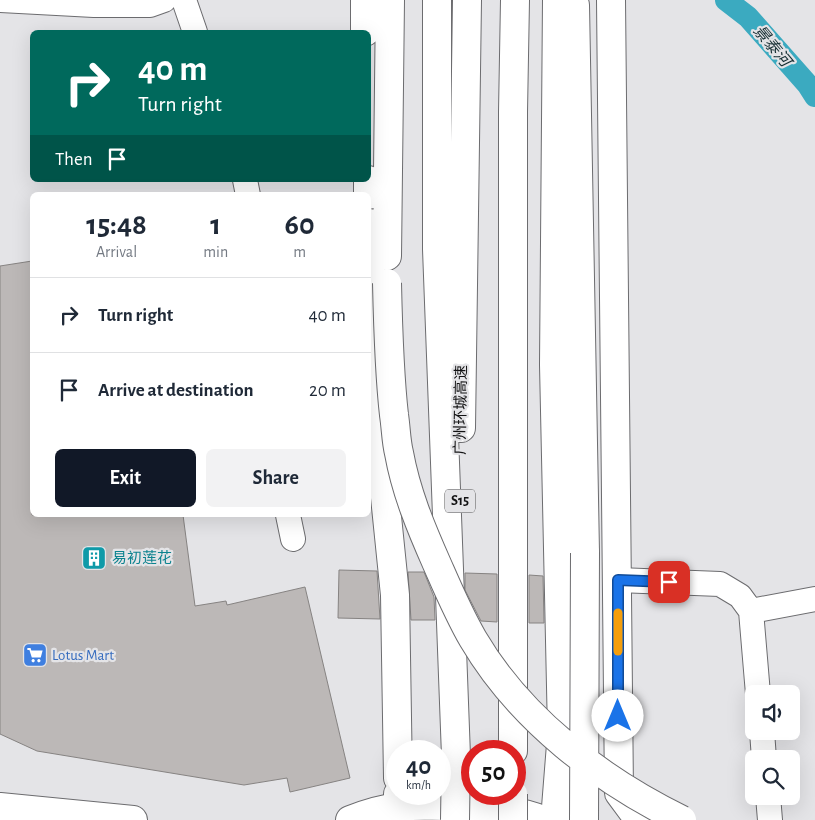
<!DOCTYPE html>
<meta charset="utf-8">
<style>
body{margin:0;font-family:"Alegreya Sans","Noto Sans SC",sans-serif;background:#f2f2f3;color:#1f2937;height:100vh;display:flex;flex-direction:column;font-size:19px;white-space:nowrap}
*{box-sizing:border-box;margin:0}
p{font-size:16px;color:#747a83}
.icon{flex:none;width:28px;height:28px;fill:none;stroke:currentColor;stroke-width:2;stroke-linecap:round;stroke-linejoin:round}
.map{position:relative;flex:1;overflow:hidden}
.drawer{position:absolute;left:30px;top:192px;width:341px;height:325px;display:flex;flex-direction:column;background:#fff;border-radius:8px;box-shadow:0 5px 20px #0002}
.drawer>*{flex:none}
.banner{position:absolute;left:30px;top:30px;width:341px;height:152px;border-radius:8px;box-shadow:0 5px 20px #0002;background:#00695c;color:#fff;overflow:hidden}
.tools{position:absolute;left:745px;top:685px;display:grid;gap:10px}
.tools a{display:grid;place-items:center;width:55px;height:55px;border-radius:8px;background:#fff;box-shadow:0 5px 20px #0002;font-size:25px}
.speed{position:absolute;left:386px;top:740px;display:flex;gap:10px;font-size:25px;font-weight:700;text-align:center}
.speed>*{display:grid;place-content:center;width:65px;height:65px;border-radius:50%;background:#fff;box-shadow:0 5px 20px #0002;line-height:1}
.speed small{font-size:12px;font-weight:400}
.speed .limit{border:8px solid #d22;background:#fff;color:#111}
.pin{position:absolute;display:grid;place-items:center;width:42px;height:42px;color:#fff;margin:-21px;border-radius:10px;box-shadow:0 2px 8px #0006}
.me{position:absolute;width:55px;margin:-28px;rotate:0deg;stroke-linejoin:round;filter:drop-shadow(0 0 4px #0008)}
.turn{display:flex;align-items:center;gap:18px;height:105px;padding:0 25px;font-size:22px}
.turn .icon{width:65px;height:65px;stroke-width:2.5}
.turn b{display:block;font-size:35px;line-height:42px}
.then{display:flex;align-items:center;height:48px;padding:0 25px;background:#0003;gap:10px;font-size:19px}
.eta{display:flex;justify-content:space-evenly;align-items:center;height:85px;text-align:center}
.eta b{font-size:30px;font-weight:700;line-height:35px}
.button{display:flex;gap:10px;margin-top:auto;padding:10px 25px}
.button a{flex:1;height:58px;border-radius:8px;background:#111827;color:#fff;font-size:20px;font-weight:700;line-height:58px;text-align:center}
.button a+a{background:#f2f2f3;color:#1f2937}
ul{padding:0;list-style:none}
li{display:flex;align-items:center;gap:15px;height:75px;padding:0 25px;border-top:1px solid #e0e1e3}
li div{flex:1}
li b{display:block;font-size:19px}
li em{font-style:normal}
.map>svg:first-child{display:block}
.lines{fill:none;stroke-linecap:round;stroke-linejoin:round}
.canal{stroke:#3baac0;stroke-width:22}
.building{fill:#bcb8b7;stroke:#868382}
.minor-casing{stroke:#6c6c6f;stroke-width:26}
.major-casing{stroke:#6c6c6f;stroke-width:30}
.highway-casing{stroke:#6c6c6f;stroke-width:30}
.minor{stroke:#fff;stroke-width:24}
.major{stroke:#fff;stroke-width:28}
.highway{stroke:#fff;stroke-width:28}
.highway-bridge-casing{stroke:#6c6c6f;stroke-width:30;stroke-linecap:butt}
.highway-bridge{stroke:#fff;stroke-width:28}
.route-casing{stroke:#114b97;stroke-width:12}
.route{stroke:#1a73e8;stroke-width:9}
.slow{stroke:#f59e0b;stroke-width:9}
.labels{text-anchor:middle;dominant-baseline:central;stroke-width:4.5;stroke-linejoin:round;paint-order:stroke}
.shield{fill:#e4e4e7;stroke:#525253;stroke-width:1}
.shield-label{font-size:14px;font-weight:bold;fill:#131314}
.street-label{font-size:15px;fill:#131314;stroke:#e4e4e7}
.culture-label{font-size:15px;fill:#0d838f;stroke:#e4e4e7;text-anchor:start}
.shop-label{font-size:15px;fill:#366cbe;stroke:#e4e4e7;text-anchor:start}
.water-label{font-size:16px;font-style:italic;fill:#172f34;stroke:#e4e4e7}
</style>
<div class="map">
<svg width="815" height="820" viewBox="0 0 815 820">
<rect width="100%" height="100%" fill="#e4e4e7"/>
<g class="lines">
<path class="canal" d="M 726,0 L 748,17 L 808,85 L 815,96"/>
</g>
<path class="building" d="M 32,261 L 32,515 L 183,515 L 195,606 L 226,601 L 227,605 L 305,587 L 350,778 L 290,792 L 287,778 L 244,785 L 37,751 L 0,734 L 0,266 Z
M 339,570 L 377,571 L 380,619 L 338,618 Z
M 408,572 L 424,572 L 434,597 L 435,620 L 411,620 Z
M 465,573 L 497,574 L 497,622 L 481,621 L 465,590 Z
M 529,575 L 543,576 L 544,623 L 529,623 Z"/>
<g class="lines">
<defs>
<path id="minor" d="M 0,0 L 94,5 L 150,5 L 164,0
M 184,0 L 195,32
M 245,180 L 248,195
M 288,515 L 293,539
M 618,580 L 720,584 L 740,596 L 751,611 L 758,694
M 751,611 L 815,599
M 762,731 L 764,759
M 768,796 L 770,820"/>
<path id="major" d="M 611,0 L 619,793 L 639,820
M 350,820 C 366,814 382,809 398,807 C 414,805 429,806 445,806 C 478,806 511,808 543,820"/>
<path id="highway" d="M 365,0 L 365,32
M 437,0 L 437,249 L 456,756
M 575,5 L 585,553
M 368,180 L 368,195
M 369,223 L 372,370 L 395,595 L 398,778
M 387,256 L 390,0
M 461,428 L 467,0
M 513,751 L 513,112 L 515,0
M 398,794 L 398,807
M 0,807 L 133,820
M 555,820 L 562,732 L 554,365 L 557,0"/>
</defs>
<use href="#minor" class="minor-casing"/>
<use href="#major" class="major-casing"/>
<use href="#highway" class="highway-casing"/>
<use href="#minor" class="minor"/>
<use href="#major" class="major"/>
<use href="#highway" class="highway"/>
<defs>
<path id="highway-bridge" d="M 387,283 C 388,328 389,371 394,415 C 396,428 396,441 399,453 C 406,492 421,528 437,564 C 448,589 459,615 473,639 C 520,719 600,780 682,820
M 455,820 L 456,756
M 513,820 L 513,794
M 584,820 L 585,553"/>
</defs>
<use href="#highway-bridge" class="highway-bridge-casing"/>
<use href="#highway-bridge" class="highway-bridge"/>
</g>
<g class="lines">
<defs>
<path id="route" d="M 618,716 L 618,580 L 669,582"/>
</defs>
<use href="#route" class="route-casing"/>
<use href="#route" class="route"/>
<path class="slow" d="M 618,613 L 618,651"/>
</g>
<defs>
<symbol id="building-square" viewBox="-11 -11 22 22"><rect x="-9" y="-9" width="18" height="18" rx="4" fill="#0f9aa8" stroke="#e4e4e7"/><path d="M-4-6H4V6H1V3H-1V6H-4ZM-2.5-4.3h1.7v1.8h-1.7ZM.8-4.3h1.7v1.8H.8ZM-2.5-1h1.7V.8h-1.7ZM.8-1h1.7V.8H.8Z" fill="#fff"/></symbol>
<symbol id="supermarket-square" viewBox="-11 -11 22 22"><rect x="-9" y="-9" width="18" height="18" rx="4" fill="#3f7fe0" stroke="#e4e4e7"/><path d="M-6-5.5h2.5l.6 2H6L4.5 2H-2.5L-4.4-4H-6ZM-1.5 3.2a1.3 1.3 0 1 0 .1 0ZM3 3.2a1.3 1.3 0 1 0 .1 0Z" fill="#fff"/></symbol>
</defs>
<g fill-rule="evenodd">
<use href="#building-square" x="80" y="544" width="28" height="28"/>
<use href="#supermarket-square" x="21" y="641" width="28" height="28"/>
</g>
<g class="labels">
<rect class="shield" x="445" y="489.5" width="30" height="23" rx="4"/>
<g class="shield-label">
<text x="460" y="501">S15</text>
</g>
<g class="street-label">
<text transform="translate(461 410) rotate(-89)">广州环城高速</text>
</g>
<g class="culture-label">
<text x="112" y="558">易初莲花</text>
</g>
<g class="shop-label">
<text x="52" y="655">Lotus Mart</text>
</g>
<g class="water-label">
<text transform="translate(772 46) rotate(50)">景泰河</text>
</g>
</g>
</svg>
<div class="tools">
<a><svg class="icon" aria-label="sound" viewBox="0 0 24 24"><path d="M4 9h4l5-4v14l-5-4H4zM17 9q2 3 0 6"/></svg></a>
<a><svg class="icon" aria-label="search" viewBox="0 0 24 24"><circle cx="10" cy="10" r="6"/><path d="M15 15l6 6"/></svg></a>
</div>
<div class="speed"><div>40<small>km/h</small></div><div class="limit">50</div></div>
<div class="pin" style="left:669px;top:582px;background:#d93025"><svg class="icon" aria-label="arrive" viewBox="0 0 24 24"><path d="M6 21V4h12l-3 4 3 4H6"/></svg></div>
<svg class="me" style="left:618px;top:716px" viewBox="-20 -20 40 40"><circle r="19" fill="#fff"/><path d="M0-13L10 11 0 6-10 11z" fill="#1a73e8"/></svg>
<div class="banner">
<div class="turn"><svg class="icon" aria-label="right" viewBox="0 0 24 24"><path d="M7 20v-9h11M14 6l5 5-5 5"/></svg><div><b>40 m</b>Turn right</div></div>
<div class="then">Then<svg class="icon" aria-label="arrive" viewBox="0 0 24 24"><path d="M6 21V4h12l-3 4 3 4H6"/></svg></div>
</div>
<section class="drawer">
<div class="eta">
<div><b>15:48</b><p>Arrival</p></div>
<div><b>1</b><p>min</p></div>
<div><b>60</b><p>m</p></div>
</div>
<ul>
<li><svg class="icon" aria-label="right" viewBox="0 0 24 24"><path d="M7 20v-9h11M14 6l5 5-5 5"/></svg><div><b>Turn right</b></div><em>40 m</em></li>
<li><svg class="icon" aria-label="arrive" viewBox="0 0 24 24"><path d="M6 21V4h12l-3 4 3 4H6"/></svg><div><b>Arrive at destination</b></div><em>20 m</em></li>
</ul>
<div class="button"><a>Exit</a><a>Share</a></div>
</section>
</div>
